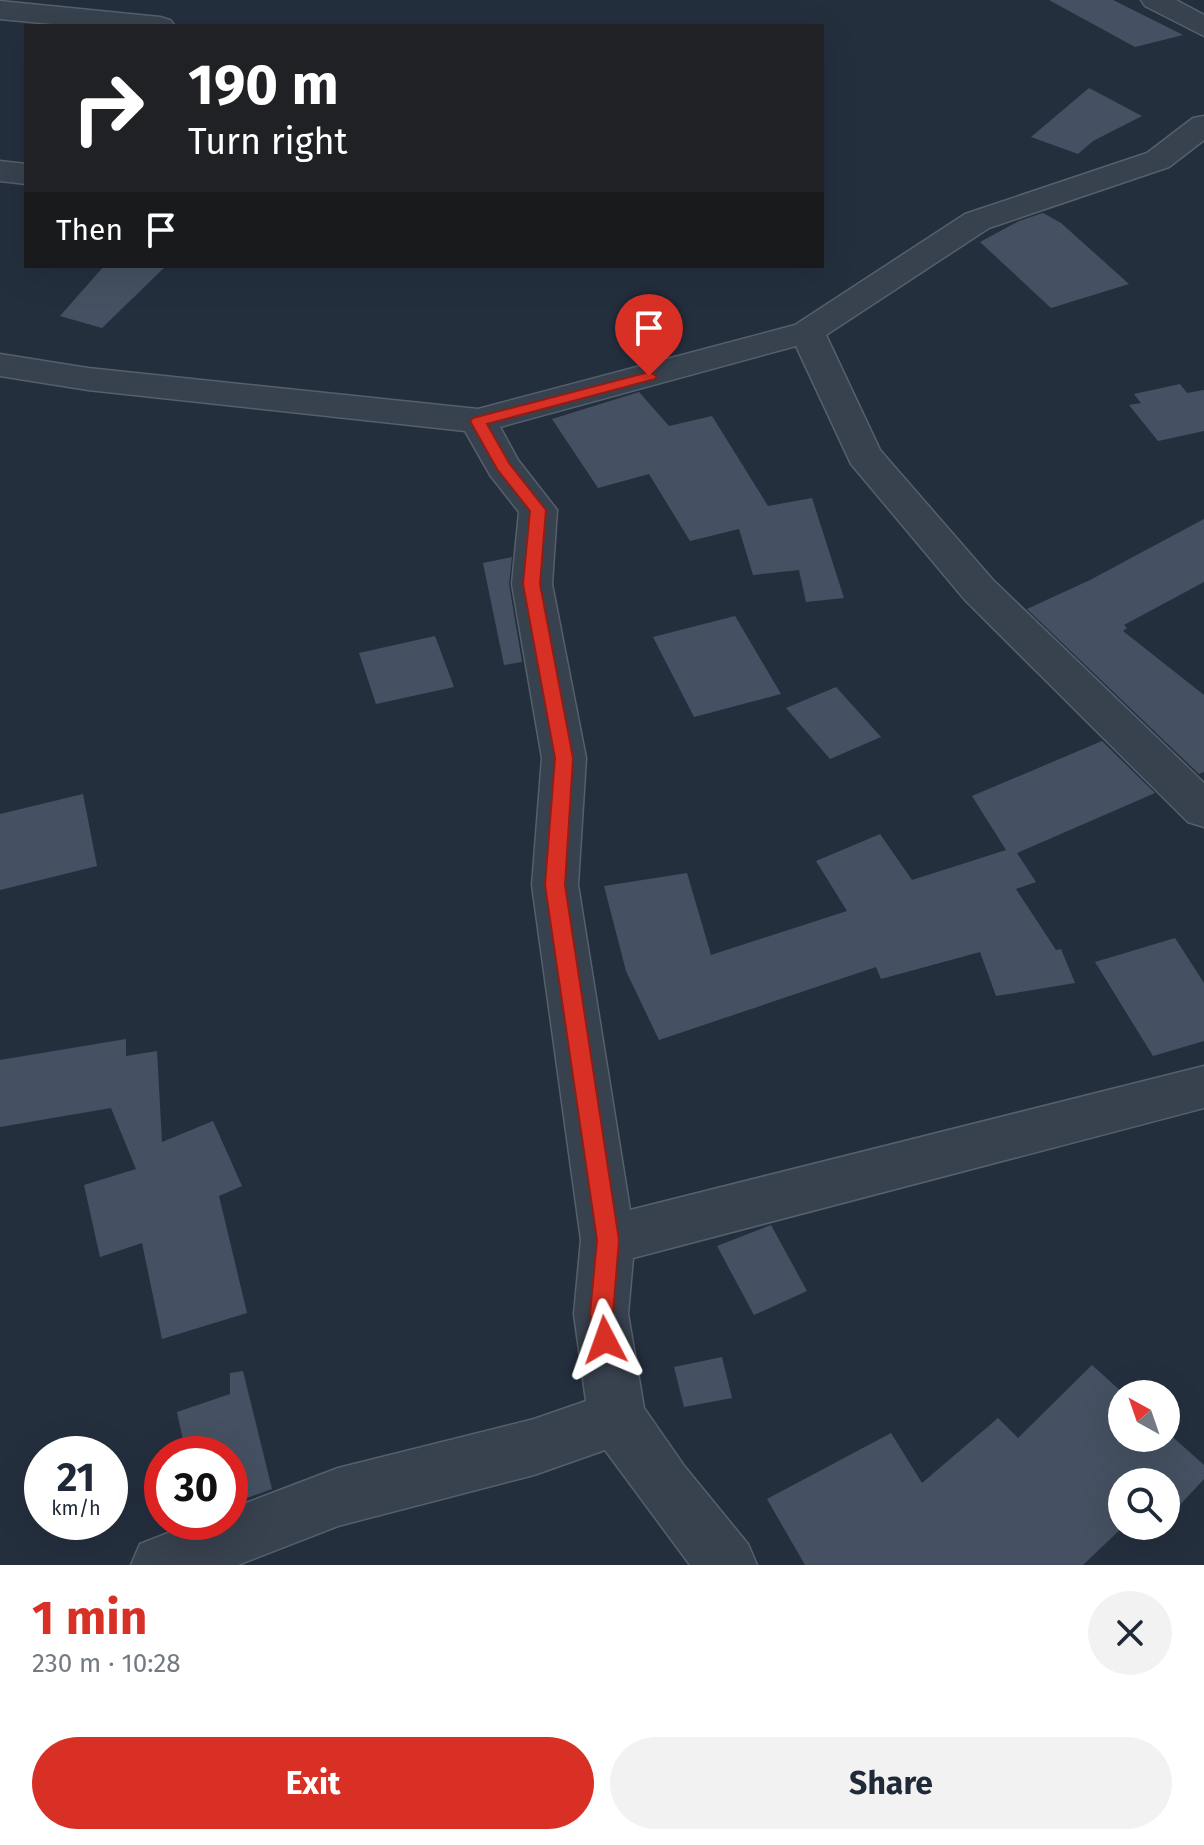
<!DOCTYPE html>
<meta charset="utf-8">
<style>
body{margin:0;font-family:"Fira Sans",sans-serif;background:#f2f2f3;color:#1f2937;height:100vh;display:flex;flex-direction:column;font-size:30px;white-space:nowrap}
*{box-sizing:border-box;margin:0}
p{font-size:26px;color:#747a83}
.icon{flex:none;width:44px;height:44px;fill:none;stroke:currentColor;stroke-width:2;stroke-linecap:round;stroke-linejoin:round}
.map{position:relative;height:1565px;overflow:hidden}
.side{display:flex;flex-direction:column;background:#fff;flex:1}
.side>*{flex:none}
.guide{position:absolute;left:24px;top:24px;width:800px;height:244px;border-radius:0px;box-shadow:0 8px 32px #0002;background:#202124;color:#fff;overflow:hidden}
.needle{width:52px;rotate:320deg}
.controls{position:absolute;left:1108px;top:1380px;display:grid;gap:16px}
.controls a{display:grid;place-items:center;width:72px;height:72px;border-radius:50%;background:#fff;box-shadow:0 8px 32px #0002;font-size:40px}
.speed{position:absolute;left:24px;top:1436px;display:flex;gap:16px;font-size:40px;font-weight:700;text-align:center}
.speed>*{display:grid;place-content:center;width:104px;height:104px;border-radius:50%;background:#fff;box-shadow:0 8px 32px #0002;line-height:1}
.speed small{font-size:20px;font-weight:400}
.speed .limit{border:12px solid #d22;background:#fff;color:#111}
.pin{position:absolute;display:grid;place-items:center;width:68px;height:68px;color:#fff;margin:-82px -34px;border-radius:50% 50% 50% 0;rotate:-45deg;box-shadow:0 0 8px #0007}
.pin .icon{rotate:45deg}
.me{position:absolute;width:88px;margin:-44px;rotate:356deg;stroke-linejoin:round;filter:drop-shadow(0 0 6px #0008)}
.turn{display:flex;align-items:center;gap:28px;height:168px;padding:0 32px;font-size:36px}
.turn .icon{width:104px;height:104px;stroke-width:2.5}
.turn b{display:block;font-size:56px;line-height:68px}
.then{display:flex;align-items:center;height:76px;padding:0 32px;background:#0003;gap:16px;font-size:30px}
.round{display:grid;place-items:center;flex:none;width:84px;height:84px;border-radius:42px;background:#f2f2f3}
.overview{display:flex;align-items:center;justify-content:space-between;height:136px;padding:0 32px}
h1{font-size:48px;font-weight:700;line-height:60px;color:#d93025}
.button{display:flex;gap:16px;margin-top:auto;padding:16px 32px}
.button a{flex:1;height:92px;border-radius:48px;background:#d93025;color:#fff;font-size:32px;font-weight:700;line-height:92px;text-align:center}
.button a+a{background:#f2f2f3;color:#1f2937}
.map>svg:first-child{display:block}
.building{fill:#455162}
.lines{fill:none;stroke-linecap:round;stroke-linejoin:round}
.minor-casing{stroke:#565f6c;stroke-width:3}
.minor{fill:#38414e;fill-rule:evenodd}
.route{fill:#d93025;stroke:#8d1f18;stroke-width:2}
</style>
<div class="map">
<svg width="1204" height="1565" viewBox="0 0 1204 1565">
<rect width="100%" height="100%" fill="#242f3e"/>
<path class="building" d="M 1049,0 L 1113,0 L 1183,35 L 1135,47 Z
M 1089,88 L 1142,116 L 1093,141 L 1078,154 L 1031,137 Z
M 1043,213 L 1061,223 L 1129,284 L 1051,308 L 980,242 L 1019,221 Z
M 104,266 L 166,266 L 102,328 L 60,316 Z
M 1180,384 L 1187,393 L 1204,390 L 1204,431 L 1158,441 L 1129,405 L 1141,403 L 1134,394 Z
M 639,392 L 669,426 L 712,416 L 768,506 L 812,498 L 844,598 L 806,602 L 799,570 L 753,575 L 739,529 L 690,541 L 649,474 L 598,488 L 552,419 Z
M 1204,519 L 1204,582 L 1124,625 L 1127,628 L 1123,631 L 1204,695 L 1204,772 L 1199,774 L 1027,609 L 1090,580 Z
M 512,557 L 509,584 L 522,662 L 504,665 L 483,563 Z
M 735,616 L 781,694 L 694,717 L 653,637 Z
M 435,636 L 454,687 L 376,704 L 359,653 Z
M 836,687 L 881,737 L 830,759 L 786,708 Z
M 1102,741 L 1155,793 L 1017,853 L 1036,882 L 1016,889 L 1056,950 L 1061,949 L 1075,983 L 996,996 L 980,952 L 881,979 L 876,967 L 659,1040 L 626,971 L 604,886 L 687,873 L 711,955 L 847,911 L 816,861 L 880,834 L 912,880 L 1006,850 L 972,796 Z
M 83,794 L 97,866 L 0,890 L 0,814 Z
M 1175,938 L 1204,983 L 1204,1041 L 1153,1056 L 1095,962 Z
M 126,1039 L 126,1056 L 157,1051 L 162,1142 L 213,1121 L 242,1186 L 219,1196 L 247,1313 L 162,1339 L 142,1243 L 100,1257 L 84,1185 L 136,1169 L 111,1108 L 0,1127 L 0,1060 Z
M 771,1225 L 807,1291 L 754,1315 L 717,1246 Z
M 722,1357 L 732,1398 L 684,1407 L 674,1367 Z
M 1092,1365 L 1124,1394 L 1122,1438 L 1166,1438 L 1166,1431 L 1204,1465 L 1204,1479 L 1166,1520 L 1166,1482 L 1122,1482 L 1124,1526 L 1083,1565 L 805,1565 L 767,1499 L 891,1433 L 922,1483 L 998,1418 L 1018,1438 Z
M 243,1371 L 272,1489 L 230,1504 L 230,1454 L 186,1454 L 177,1412 L 230,1394 L 230,1373 Z"/>
<g class="lines">
<defs>
<path id="minor" d="M 1141,0 L 1176,0 L 1204,15 L 1204,36 L 1145,6 Z
M 0,1 L 160,17 L 170,20 L 175,26 L 73,26 L 0,19 Z
M 1204,116 L 1204,140 L 1169,167 L 989,228 L 826,335 L 880,450 L 993,580 L 1204,783 L 1204,827 L 1188,822 L 965,600 L 851,464 L 796,346 L 500,427 L 518,460 L 557,510 L 552,584 L 586,758 L 578,885 L 630,1210 L 1204,1066 L 1204,1108 L 633,1258 L 628,1314 L 644,1408 L 685,1467 L 748,1544 L 757,1565 L 690,1565 L 605,1450 L 534,1475 L 338,1526 L 238,1565 L 131,1565 L 140,1544 L 196,1522 L 230,1522 L 230,1509 L 338,1468 L 534,1419 L 586,1401 L 574,1314 L 581,1240 L 532,885 L 542,758 L 512,584 L 519,512 L 490,475 L 465,431 L 88,390 L 0,376 L 0,354 L 88,368 L 478,409 L 795,325 L 965,214 L 1147,153 L 1193,118 Z
M 0,161 L 26,164 L 26,184 L 0,181 Z"/>
</defs>
<use href="#minor" class="minor-casing"/>
<use href="#minor" class="minor"/>
</g>
<path class="route" d="M 649,372 L 657,376 L 655,379 L 487,424 L 509,463 L 546,510 L 540,584 L 573,758 L 565,885 L 619,1240 L 613,1314 L 617,1340 L 613,1348 L 605,1351 L 597,1348 L 590,1314 L 597,1240 L 545,885 L 555,758 L 523,584 L 530,511 L 497,469 L 470,421 L 473,418 Z"/>
</svg>
<div class="controls">
<a><svg class="needle" viewBox="-14 -14 28 28"><path d="M0-13l5 13h-10z" fill="#e53935"/><path d="M0 13l5-13h-10z" fill="#747a83"/></svg></a>
<a><svg class="icon" aria-label="search" viewBox="0 0 24 24"><circle cx="10" cy="10" r="6"/><path d="M15 15l6 6"/></svg></a>
</div>
<div class="speed"><div>21<small>km/h</small></div><div class="limit">30</div></div>
<div class="pin" style="left:649px;top:376px;background:#d93025"><svg class="icon" aria-label="arrive" viewBox="0 0 24 24"><path d="M6 21V4h12l-3 4 3 4H6"/></svg></div>
<svg class="me" style="left:605px;top:1340px" viewBox="-20 -20 40 40"><path d="M0-17L14 15 0 8-14 15z" fill="#d93025" stroke="#fff" stroke-width="4"/></svg>
<div class="guide">
<div class="turn"><svg class="icon" aria-label="right" viewBox="0 0 24 24"><path d="M7 20v-9h11M14 6l5 5-5 5"/></svg><div><b>190 m</b>Turn right</div></div>
<div class="then">Then<svg class="icon" aria-label="arrive" viewBox="0 0 24 24"><path d="M6 21V4h12l-3 4 3 4H6"/></svg></div>
</div>
</div>
<section class="side">
<div class="overview"><div><h1>1 min</h1><p>230 m · 10:28</p></div><a class="round"><svg class="icon" aria-label="close" viewBox="0 0 24 24"><path d="M6 6l12 12M18 6L6 18"/></svg></a></div>
<div class="button"><a>Exit</a><a>Share</a></div>
</section>
